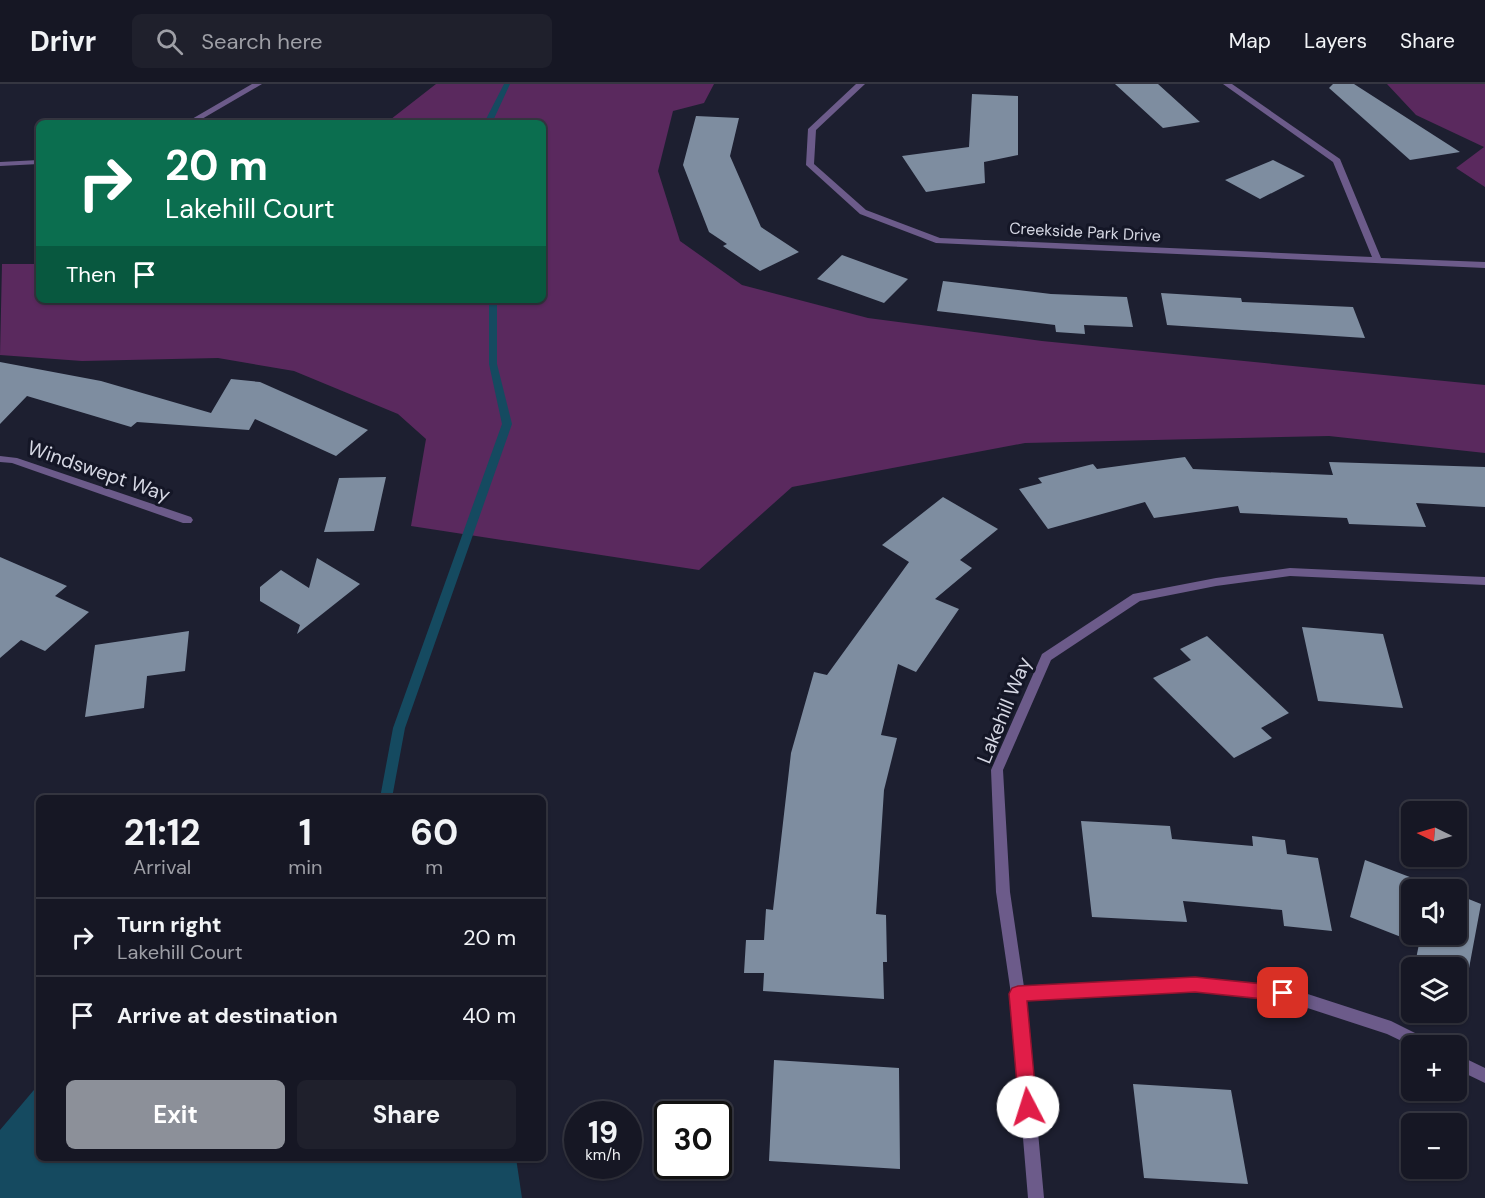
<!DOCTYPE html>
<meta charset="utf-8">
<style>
body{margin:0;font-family:"DM Sans",sans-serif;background:#1f202c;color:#f1f3f6;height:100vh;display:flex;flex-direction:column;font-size:22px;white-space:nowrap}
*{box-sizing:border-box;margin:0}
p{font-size:20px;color:#9e9fa6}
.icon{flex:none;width:33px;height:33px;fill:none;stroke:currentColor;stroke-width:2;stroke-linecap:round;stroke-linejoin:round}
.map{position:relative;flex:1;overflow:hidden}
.details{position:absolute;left:36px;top:711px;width:510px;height:366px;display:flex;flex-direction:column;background:#161724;border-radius:9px;box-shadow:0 2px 4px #0004,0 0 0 2px #353641}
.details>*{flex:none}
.top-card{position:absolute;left:36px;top:36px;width:510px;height:183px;border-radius:9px;box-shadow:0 2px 4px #0004,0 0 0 2px #353641;background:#0b6e4f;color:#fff;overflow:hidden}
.needle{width:39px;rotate:275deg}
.buttons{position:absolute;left:1401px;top:717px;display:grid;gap:12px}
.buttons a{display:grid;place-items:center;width:66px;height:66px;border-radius:9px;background:#161724;box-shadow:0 2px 4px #0004,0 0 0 2px #353641;font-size:30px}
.speed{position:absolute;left:564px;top:1017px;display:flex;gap:12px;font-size:30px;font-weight:700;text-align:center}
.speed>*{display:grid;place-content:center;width:78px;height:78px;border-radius:50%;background:#161724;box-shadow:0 2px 4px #0004,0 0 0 2px #353641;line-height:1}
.speed small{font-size:15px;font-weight:400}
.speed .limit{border:3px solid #111;border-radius:9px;background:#fff;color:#111}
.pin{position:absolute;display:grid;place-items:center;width:51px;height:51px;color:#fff;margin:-26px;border-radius:12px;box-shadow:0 3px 9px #0006}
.me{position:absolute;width:66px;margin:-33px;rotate:355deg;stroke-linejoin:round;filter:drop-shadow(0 0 4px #0008)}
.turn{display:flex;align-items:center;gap:21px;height:126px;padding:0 30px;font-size:27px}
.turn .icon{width:78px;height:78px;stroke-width:2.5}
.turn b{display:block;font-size:42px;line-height:51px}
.then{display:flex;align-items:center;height:57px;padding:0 30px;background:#0003;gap:12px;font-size:22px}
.eta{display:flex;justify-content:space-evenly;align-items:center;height:102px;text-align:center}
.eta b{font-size:36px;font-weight:700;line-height:42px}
.button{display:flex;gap:12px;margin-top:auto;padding:12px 30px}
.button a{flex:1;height:69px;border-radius:9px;background:#8c9099;color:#fff;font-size:24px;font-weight:700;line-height:69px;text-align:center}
.button a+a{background:#1f202c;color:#f1f3f6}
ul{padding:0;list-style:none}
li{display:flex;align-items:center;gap:18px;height:78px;padding:0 30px;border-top:2px solid #353641}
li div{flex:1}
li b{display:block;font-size:22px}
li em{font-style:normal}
header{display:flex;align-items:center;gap:36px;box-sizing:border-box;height:84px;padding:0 30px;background:#161724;border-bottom:2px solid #353641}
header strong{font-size:28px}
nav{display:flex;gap:33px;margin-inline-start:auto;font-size:21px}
.search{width:420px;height:54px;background:#1f202c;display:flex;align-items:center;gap:15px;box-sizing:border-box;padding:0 21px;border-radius:9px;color:#9e9fa6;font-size:22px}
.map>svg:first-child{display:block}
.green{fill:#5a295e}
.water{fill:#154a60}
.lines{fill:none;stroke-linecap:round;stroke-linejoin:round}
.stream{fill:#154a60;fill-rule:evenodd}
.building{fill:#7e8da0}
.minor{fill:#6c5b8a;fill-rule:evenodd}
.route{fill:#e11d48;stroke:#92132f;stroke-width:1.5}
.labels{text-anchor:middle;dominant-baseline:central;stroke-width:6;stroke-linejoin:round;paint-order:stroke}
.far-street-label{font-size:16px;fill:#d5d7e3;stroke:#141626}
.street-label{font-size:20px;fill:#d5d7e3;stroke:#141626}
</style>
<header>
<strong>Drivr</strong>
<div class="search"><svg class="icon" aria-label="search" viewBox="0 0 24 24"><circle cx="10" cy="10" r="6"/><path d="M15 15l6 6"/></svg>Search here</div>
<nav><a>Map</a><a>Layers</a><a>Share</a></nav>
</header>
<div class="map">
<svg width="1485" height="1114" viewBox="0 0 1485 1114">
<rect width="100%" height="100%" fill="#1d1f30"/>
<path class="green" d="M 436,0 L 714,0 L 704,19 L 673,27 L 658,87 L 680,157 L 742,201 L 868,234 L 1042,257 L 1485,301 L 1485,369 L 1329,352 L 1025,359 L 792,403 L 699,486 L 411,442 L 426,355 L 398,330 L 294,287 L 218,274 L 82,277 L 0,271 L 2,180 L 39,180 L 39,216 L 543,216 L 543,39 L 386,39 Z
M 1387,0 L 1485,0 L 1485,103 L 1456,84 L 1484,63 L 1416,31 Z"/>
<path class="water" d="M 39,1000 L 39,1074 L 516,1074 L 522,1114 L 0,1114 L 0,1046 Z"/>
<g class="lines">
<path class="stream" d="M 504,0 L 510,0 L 492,39 L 484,39 Z
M 489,216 L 497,216 L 497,280 L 512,340 L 405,644 L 392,714 L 380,714 L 393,644 L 502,340 L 489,280 Z"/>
</g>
<path class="building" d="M 1115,0 L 1158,0 L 1200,38 L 1163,44 Z
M 1333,0 L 1354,0 L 1460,68 L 1410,76 L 1329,4 Z
M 972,10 L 1018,12 L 1018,71 L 984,78 L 985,99 L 926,108 L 902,72 L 969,63 Z
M 696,32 L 739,34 L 730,72 L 761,143 L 799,168 L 760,187 L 723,162 L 727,160 L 709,148 L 683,81 Z
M 1273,76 L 1305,92 L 1260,115 L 1225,96 Z
M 842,171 L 908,195 L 884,219 L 817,195 Z
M 943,197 L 1051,210 L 1127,213 L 1133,243 L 1084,241 L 1085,250 L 1056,248 L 1055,241 L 937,227 Z
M 1161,209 L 1241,214 L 1242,218 L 1353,223 L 1365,254 L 1167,241 Z
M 0,278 L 101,297 L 211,329 L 231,295 L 260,298 L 368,346 L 336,372 L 255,335 L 249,346 L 137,338 L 131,343 L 27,312 L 0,340 Z
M 1185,373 L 1193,385 L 1333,391 L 1329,378 L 1485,383 L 1485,423 L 1416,419 L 1426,443 L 1349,440 L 1347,434 L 1240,429 L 1238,422 L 1154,434 L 1145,418 L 1048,445 L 1019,405 L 1042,399 L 1038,394 L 1093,380 L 1097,385 Z
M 386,393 L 374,447 L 324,448 L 339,394 Z
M 943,413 L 998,445 L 960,476 L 972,484 L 935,515 L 959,525 L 916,588 L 898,580 L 881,651 L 897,654 L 884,706 L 876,830 L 886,831 L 887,878 L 883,878 L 884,915 L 763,907 L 764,889 L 744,889 L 746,856 L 764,856 L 766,825 L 773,826 L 791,669 L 814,588 L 827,591 L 909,478 L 882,461 Z
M 0,473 L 67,502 L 55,512 L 89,528 L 45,567 L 21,556 L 0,574 Z
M 317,474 L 360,500 L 297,550 L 300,541 L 260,517 L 260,503 L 281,486 L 309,504 Z
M 1302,543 L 1383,550 L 1403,624 L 1318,617 Z
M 189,547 L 185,587 L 147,592 L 144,624 L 85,633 L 95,561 Z
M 1207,552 L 1289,629 L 1261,644 L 1272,654 L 1234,674 L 1153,594 L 1191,576 L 1180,565 Z
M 1081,737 L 1170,742 L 1172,755 L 1253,762 L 1252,752 L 1285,756 L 1287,770 L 1318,774 L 1332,847 L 1284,842 L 1282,826 L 1183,817 L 1187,838 L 1092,833 Z
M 1365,776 L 1444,806 L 1412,806 L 1412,850 L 1456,850 L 1456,810 L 1481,820 L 1467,895 L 1456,891 L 1456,884 L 1438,884 L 1416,875 L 1419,860 L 1350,833 Z
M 774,976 L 899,984 L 900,1085 L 769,1077 Z
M 1133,1000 L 1231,1006 L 1248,1100 L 1144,1094 Z"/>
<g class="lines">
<path class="minor" d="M 252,0 L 262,0 L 195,39 L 185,39 Z
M 856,0 L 865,0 L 816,46 L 814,80 L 866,126 L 940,154 L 1372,173 L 1333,78 L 1223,0 L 1232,0 L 1340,75 L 1381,174 L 1485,178 L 1485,184 L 936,159 L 860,130 L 806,81 L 808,45 Z
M 39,76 L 39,80 L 0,82 L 0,78 Z
M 0,372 L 17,374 L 191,433 L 193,436 L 191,439 L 183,439 L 12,379 L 0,378 Z
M 1290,484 L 1485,493 L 1485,501 L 1290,492 L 1216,502 L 1140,517 L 1051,576 L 1003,686 L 1010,808 L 1024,903 L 1195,894 L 1283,902 L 1391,937 L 1431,957 L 1433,962 L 1412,962 L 1387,950 L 1283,916 L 1195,908 L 1026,916 L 1044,1114 L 1028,1114 L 1011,910 L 996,808 L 991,686 L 1042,570 L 1133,510 L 1216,494 Z
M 1456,970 L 1485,984 L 1485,999 L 1456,985 Z"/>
</g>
<path class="route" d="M 1195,893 L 1283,902 L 1289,904 L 1291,909 L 1289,915 L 1283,917 L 1195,908 L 1027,917 L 1037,1023 L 1034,1029 L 1028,1032 L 1022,1029 L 1019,1023 L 1009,910 L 1012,904 L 1018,902 Z"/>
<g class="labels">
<g class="far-street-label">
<text transform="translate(1085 148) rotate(3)">Creekside Park Drive</text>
</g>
<g class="street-label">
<text transform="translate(99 387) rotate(19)">Windswept Way</text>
<text transform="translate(1004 626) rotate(-68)">Lakehill Way</text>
</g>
</g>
</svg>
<div class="buttons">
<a><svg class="needle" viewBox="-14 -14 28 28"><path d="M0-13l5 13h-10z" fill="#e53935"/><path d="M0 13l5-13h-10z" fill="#9e9fa6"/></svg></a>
<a><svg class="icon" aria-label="sound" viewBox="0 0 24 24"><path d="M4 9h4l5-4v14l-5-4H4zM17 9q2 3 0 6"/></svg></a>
<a><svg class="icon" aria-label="layers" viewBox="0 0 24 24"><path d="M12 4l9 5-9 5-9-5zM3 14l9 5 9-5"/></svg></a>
<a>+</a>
<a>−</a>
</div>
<div class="speed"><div>19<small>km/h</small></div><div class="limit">30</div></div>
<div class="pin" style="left:1283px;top:909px;background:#d93025"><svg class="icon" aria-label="arrive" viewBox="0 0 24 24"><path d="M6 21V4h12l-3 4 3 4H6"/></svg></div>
<svg class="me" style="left:1028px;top:1023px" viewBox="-20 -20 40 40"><circle r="19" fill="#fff"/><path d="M0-13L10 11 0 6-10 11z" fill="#e11d48"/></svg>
<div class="top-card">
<div class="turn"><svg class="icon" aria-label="right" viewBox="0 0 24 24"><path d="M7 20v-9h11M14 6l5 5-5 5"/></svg><div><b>20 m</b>Lakehill Court</div></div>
<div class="then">Then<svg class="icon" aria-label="arrive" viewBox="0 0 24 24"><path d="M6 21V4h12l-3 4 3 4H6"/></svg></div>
</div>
<section class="details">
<div class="eta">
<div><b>21:12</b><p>Arrival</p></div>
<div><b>1</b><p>min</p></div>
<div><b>60</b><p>m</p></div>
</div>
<ul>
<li><svg class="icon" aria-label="right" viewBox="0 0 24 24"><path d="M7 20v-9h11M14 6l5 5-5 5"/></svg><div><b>Turn right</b><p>Lakehill Court</p></div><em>20 m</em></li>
<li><svg class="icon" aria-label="arrive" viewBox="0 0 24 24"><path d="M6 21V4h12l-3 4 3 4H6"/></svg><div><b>Arrive at destination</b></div><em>40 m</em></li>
</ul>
<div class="button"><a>Exit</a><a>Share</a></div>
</section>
</div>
